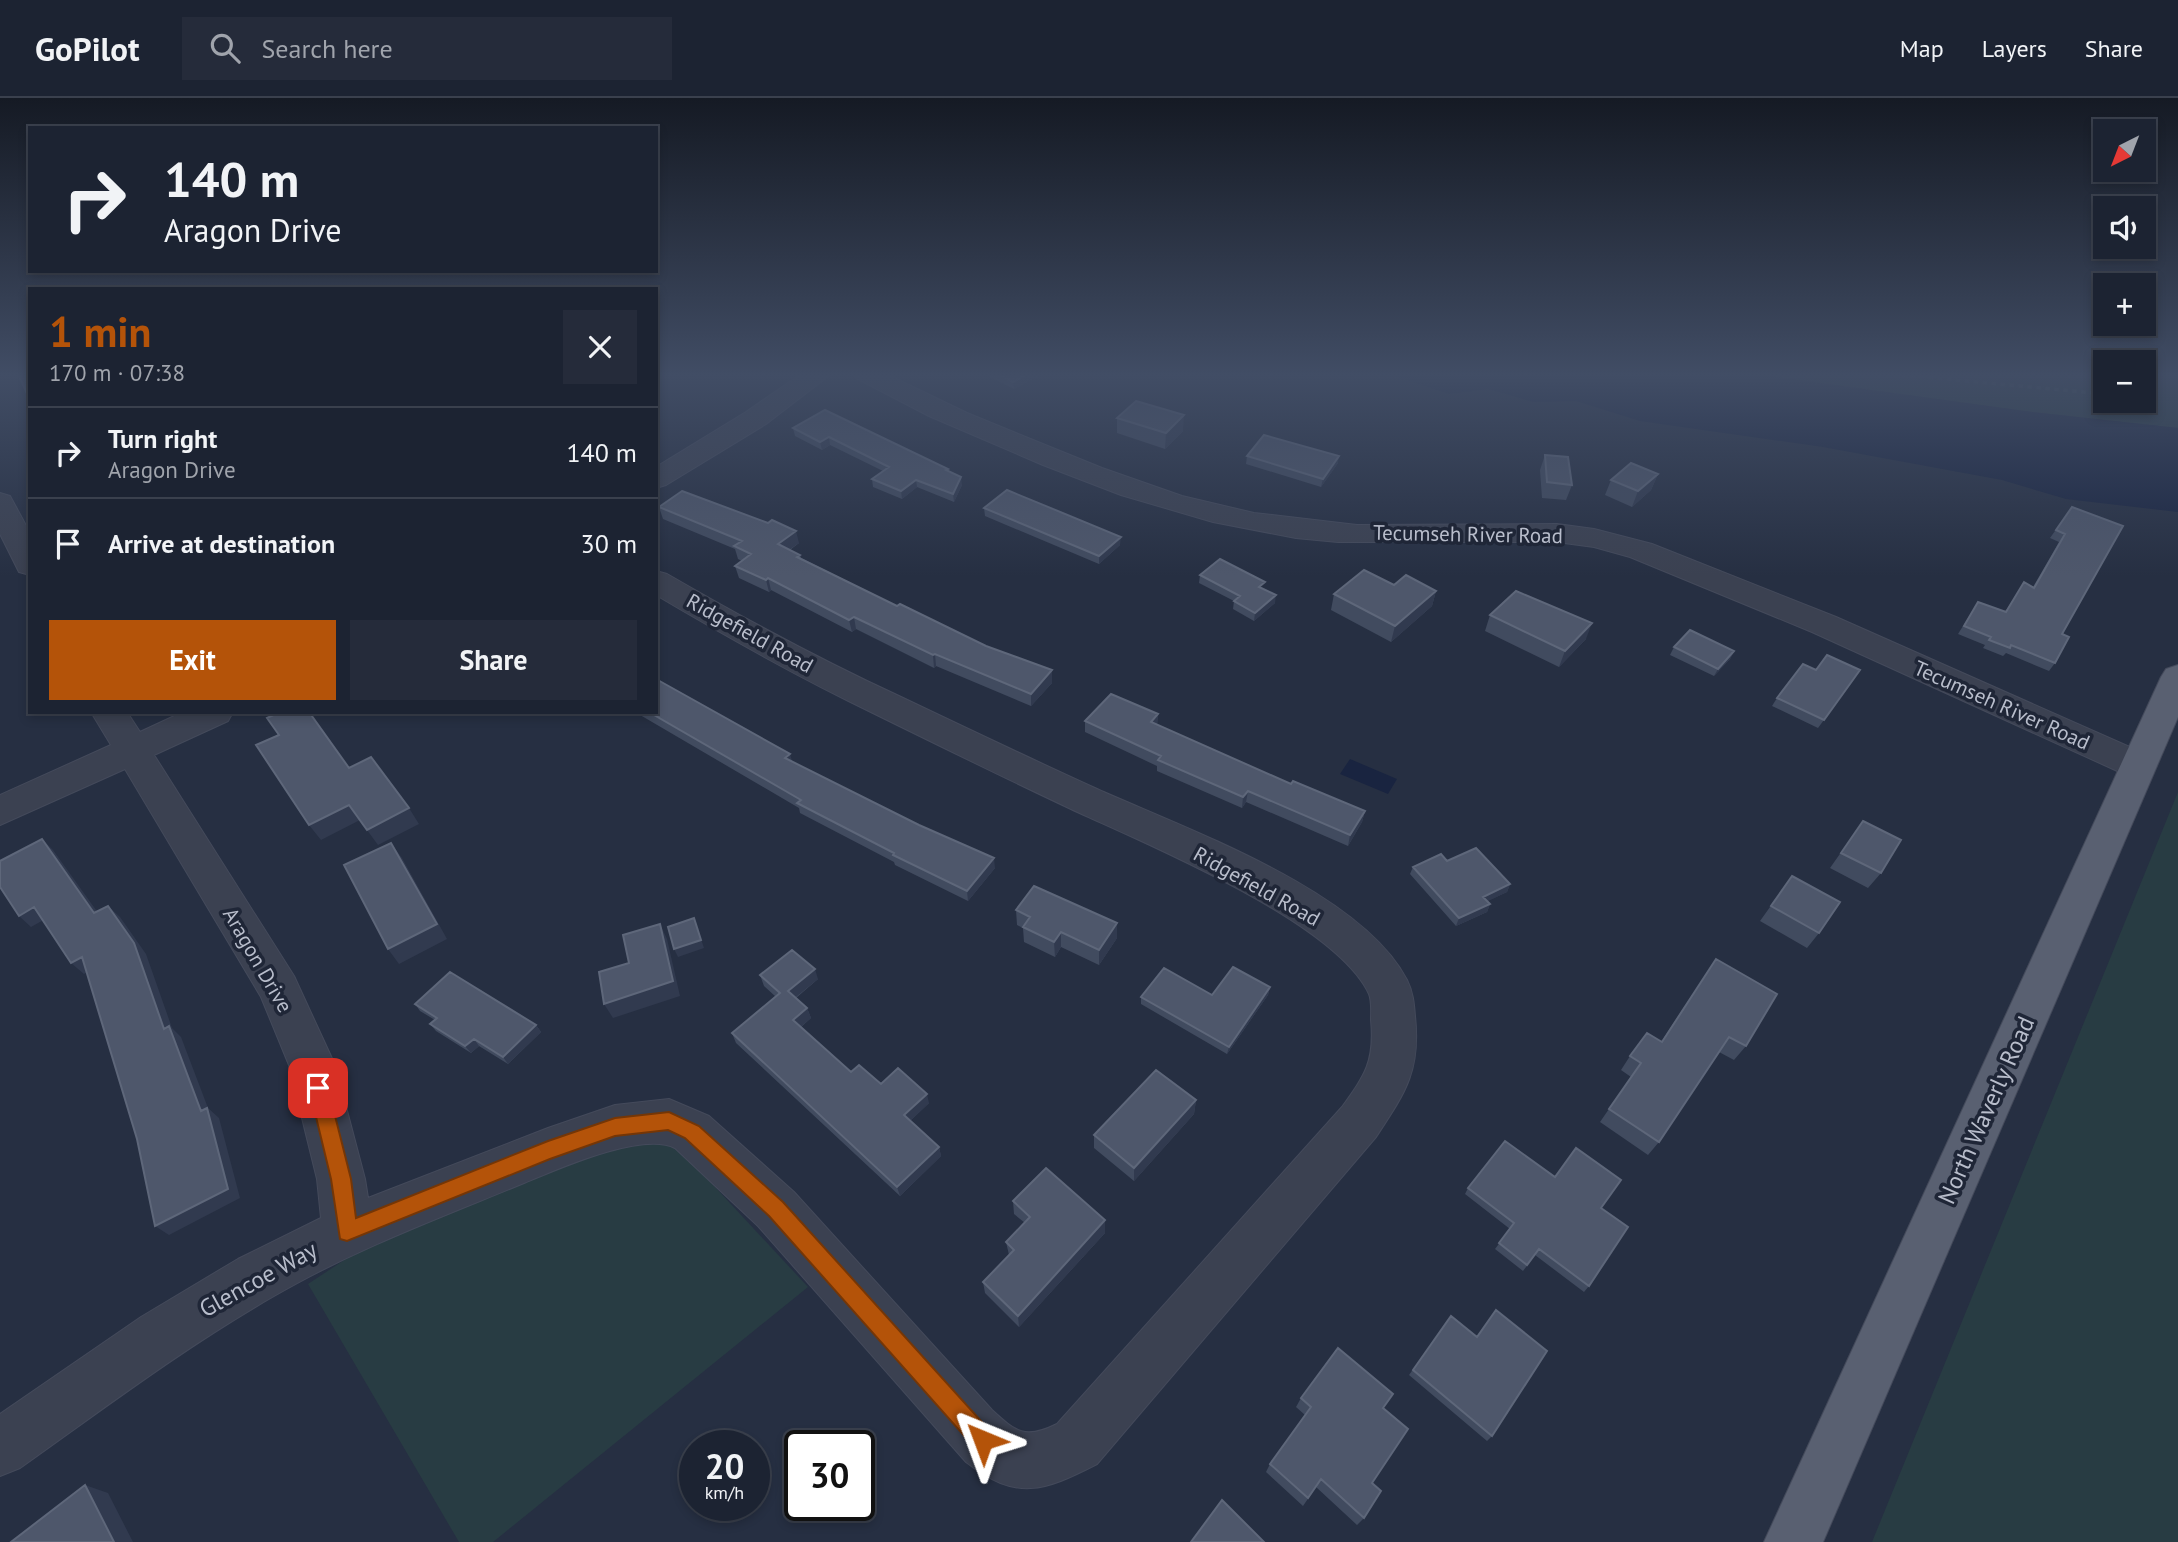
<!DOCTYPE html>
<meta charset="utf-8">
<style>
body{margin:0;font-family:"PT Sans",sans-serif;background:#252b3a;color:#f1f3f6;height:100vh;display:flex;flex-direction:column;font-size:26px;white-space:nowrap}
*{box-sizing:border-box;margin:0}
p{font-size:23px;color:#a0a4ac}
.icon{flex:none;width:38px;height:38px;fill:none;stroke:currentColor;stroke-width:2;stroke-linecap:round;stroke-linejoin:round}
.map{position:relative;flex:1;overflow:hidden}
.panel{position:absolute;left:28px;top:189px;width:630px;height:427px;display:flex;flex-direction:column;background:#1c2332;border-radius:0px;box-shadow:0 4px 10px #0003,0 0 0 2px #3a404d}
.panel>*{flex:none}
.guide{position:absolute;left:28px;top:28px;width:630px;height:147px;border-radius:0px;box-shadow:0 4px 10px #0003,0 0 0 2px #3a404d;background:#1c2332;color:#f1f3f6;overflow:hidden}
.needle{width:46px;rotate:222deg}
.fabs{position:absolute;left:2093px;top:21px;display:grid;gap:14px}
.fabs a{display:grid;place-items:center;width:63px;height:63px;border-radius:0px;background:#1c2332;box-shadow:0 4px 10px #0003,0 0 0 2px #3a404d;font-size:35px}
.speed{position:absolute;left:679px;top:1332px;display:flex;gap:14px;font-size:35px;font-weight:700;text-align:center}
.speed>*{display:grid;place-content:center;width:91px;height:91px;border-radius:50%;background:#1c2332;box-shadow:0 4px 10px #0003,0 0 0 2px #3a404d;line-height:1}
.speed small{font-size:18px;font-weight:400}
.speed .limit{border:4px solid #111;border-radius:10px;background:#fff;color:#111}
.pin{position:absolute;display:grid;place-items:center;width:60px;height:60px;color:#fff;margin:-30px;border-radius:14px;box-shadow:0 4px 10px #0006}
.me{position:absolute;width:77px;margin:-38px;rotate:316deg;stroke-linejoin:round;filter:drop-shadow(0 0 5px #0008)}
.turn{display:flex;align-items:center;gap:24px;height:147px;padding:0 21px;font-size:32px}
.turn .icon{width:91px;height:91px;stroke-width:2.5}
.turn b{display:block;font-size:49px;line-height:60px}
.round{display:grid;place-items:center;flex:none;width:74px;height:74px;border-radius:0px;background:#252b3a}
.headline{display:flex;align-items:center;justify-content:space-between;height:119px;padding:0 21px}
h1{font-size:42px;font-weight:600;line-height:52px;color:#b45309}
.cta{display:flex;gap:14px;margin-top:auto;padding:14px 21px}
.cta a{flex:1;height:80px;border-radius:0px;background:#b45309;color:#fff;font-size:28px;font-weight:600;line-height:80px;text-align:center}
.cta a+a{background:#252b3a;color:#f1f3f6}
ul{padding:0;list-style:none}
li{display:flex;align-items:center;gap:21px;height:91px;padding:0 21px;border-top:2px solid #3a404d}
li div{flex:1}
li b{display:block;font-size:26px}
li em{font-style:normal}
header{display:flex;align-items:center;gap:42px;box-sizing:border-box;height:98px;padding:0 35px;background:#1c2332;border-bottom:2px solid #3a404d}
header strong{font-size:33px}
nav{display:flex;gap:38px;margin-inline-start:auto;font-size:24px}
.search{width:490px;height:63px;background:#252b3a;display:flex;align-items:center;gap:18px;box-sizing:border-box;padding:0 24px;border-radius:0px;color:#a0a4ac;font-size:26px}
.map>svg:first-child{display:block}
.green{fill:#283c43}
.water{fill:#192440}
.lines{fill:none;stroke-linecap:round;stroke-linejoin:round}
.minor-casing{stroke:#444a5b;stroke-width:2}
.major-casing{stroke:#444a5b;stroke-width:2}
.path{stroke:#42555a;stroke-width:3.5;stroke-dasharray:4.5 4.5;stroke-linecap:butt}
.minor{fill:#3b4151;fill-rule:evenodd}
.major{fill:#596071;fill-rule:evenodd}
.wall{fill:#414b5f}
.shaded-wall{fill:#313a4f}
.building{fill:#4e576b;stroke:#5e677a;stroke-width:2}
.route{fill:#b45309;stroke:#753606;stroke-width:2}
.labels{text-anchor:middle;dominant-baseline:central;stroke-width:7;stroke-linejoin:round;paint-order:stroke}
.street-label{font-size:21px;fill:#b8bdcb;stroke:#1f2637}
.near-street-label{font-size:24px;fill:#b8bdcb;stroke:#1f2637}
</style>
<header>
<strong>GoPilot</strong>
<div class="search"><svg class="icon" aria-label="search" viewBox="0 0 24 24"><circle cx="10" cy="10" r="6"/><path d="M15 15l6 6"/></svg>Search here</div>
<nav><a>Map</a><a>Layers</a><a>Share</a></nav>
</header>
<div class="map">
<svg width="2178" height="1444" viewBox="0 0 2178 1444">
<rect width="100%" height="100%" fill="#262f42"/>
<path class="green" d="M 1755,276 L 2105,276 L 2105,303 L 2144,303 L 2144,276 L 2178,276 L 2178,330 L 2032,314 Z
M 2178,694 L 2178,1444 L 1872,1444 Z
M 660,1038 L 689,1061 L 808,1189 L 493,1444 L 459,1444 L 308,1186 L 364,1149 L 608,1050 Z"/>
<path class="water" d="M 1389,276 L 1755,276 L 2032,314 L 2178,330 L 2178,414 L 2066,401 L 2002,382 L 1823,349 L 1640,323 L 1576,303 L 1534,304 L 1488,291 L 1449,296 Z
M 1350,661 L 1397,681 L 1388,696 L 1340,676 Z"/>
<g class="lines">
<defs>
<path id="minor" d="M 801,276 L 831,276 L 766,326 L 666,387 L 656,390 L 656,369 L 746,314 Z
M 854,276 L 886,276 L 967,315 L 1102,370 L 1182,398 L 1254,415 L 1357,427 L 1557,426 L 1594,431 L 1652,446 L 1836,519 L 2150,658 L 2155,667 L 2150,676 L 2137,680 L 2124,676 L 1812,534 L 1630,459 L 1594,449 L 1557,444 L 1338,444 L 1296,440 L 1213,424 L 1121,397 L 1043,367 L 929,318 L 858,281 Z
M 0,395 L 10,398 L 30,435 L 30,477 L 19,474 L 0,436 Z
M 656,473 L 667,476 C 743,520 821,562 901,599 C 966,630 1031,661 1097,691 C 1186,731 1361,793 1407,882 C 1413,894 1414,905 1415,918 C 1421,973 1405,995 1376,1039 L 1097,1366 C 1044,1393 1017,1404 966,1364 L 758,1128 L 675,1050 C 642,1033 558,1071 524,1085 C 439,1120 353,1152 274,1198 C 185,1249 103,1311 20,1370 L 0,1378 L 0,1316 L 141,1219 L 238,1161 L 321,1120 L 317,1081 L 289,967 L 261,899 L 125,671 L 0,727 L 0,697 L 111,647 L 91,614 L 127,614 L 140,634 L 183,614 L 233,614 L 228,623 L 154,657 L 294,878 L 335,967 L 365,1081 L 368,1100 L 548,1030 L 615,1007 L 669,1001 L 709,1018 L 794,1094 L 992,1312 C 1016,1334 1025,1342 1057,1326 L 1342,1009 C 1365,977 1375,963 1371,922 C 1371,914 1372,903 1369,896 C 1335,823 1144,745 1071,711 C 1005,680 940,648 875,616 C 800,580 727,539 656,497 Z"/>
<path id="major" d="M 2178,567 L 2178,619 L 1823,1444 L 1764,1444 L 2161,579 L 2166,571 Z"/>
</defs>
<use href="#minor" class="minor-casing"/>
<use href="#major" class="major-casing"/>
<path class="path" d="M 1893,276 L 2105,296
M 2144,291 L 2150,301 L 2144,300"/>
<use href="#minor" class="minor"/>
<use href="#major" class="major"/>
</g>
<path class="wall" d="M 984,276 L 1038,276 L 1038,278 L 1014,291 Z
M 1117,320 L 1183,333 L 1165,351 L 1117,335 Z
M 793,330 L 948,371 L 948,373 L 962,387 L 954,404 L 917,389 L 902,401 L 873,389 L 872,381 L 883,373 L 830,347 L 822,352 L 795,338 Z
M 1545,357 L 1572,387 L 1566,402 L 1542,400 L 1540,372 Z
M 1247,358 L 1338,365 L 1321,389 L 1246,366 Z
M 1658,376 L 1651,392 L 1632,409 L 1605,397 L 1611,382 Z
M 659,409 L 799,445 L 790,452 L 800,457 L 801,460 L 1052,585 L 1031,608 L 936,568 L 934,570 L 856,531 L 852,534 L 771,492 L 769,494 L 739,480 L 735,468 L 742,463 L 738,461 L 735,451 L 663,421 Z
M 2072,409 L 2062,536 L 2055,565 L 2049,573 L 2006,555 L 2003,558 L 1983,550 L 1985,547 L 1958,536 L 1978,504 L 2005,514 L 2024,484 L 2033,489 L 2059,444 L 2050,440 Z
M 984,410 L 1120,447 L 1099,466 L 985,418 Z
M 1200,477 L 1264,491 L 1275,505 L 1254,523 L 1233,511 L 1234,503 L 1199,485 Z
M 1394,487 L 1436,493 L 1432,508 L 1391,544 L 1331,512 L 1334,496 Z
M 1490,517 L 1586,541 L 1559,569 L 1485,533 Z
M 1674,549 L 1734,553 L 1730,561 L 1714,578 L 1670,557 Z
M 1816,572 L 1855,580 L 1818,630 L 1772,608 L 1777,600 Z
M 635,614 L 656,614 L 792,664 L 995,770 L 968,803 L 895,767 L 894,764 L 800,715 L 799,710 Z
M 1158,616 L 1157,627 L 1291,686 L 1365,713 L 1362,724 L 1348,748 L 1246,704 L 1242,710 L 1157,673 L 1157,668 L 1085,634 L 1085,623 Z
M 1863,723 L 1881,775 L 1868,790 L 1830,770 Z
M 1447,763 L 1510,786 L 1507,794 L 1487,803 L 1490,806 L 1487,814 L 1456,828 L 1410,776 L 1413,769 Z
M 1792,778 L 1819,835 L 1807,850 L 1760,823 Z
M 1016,812 L 1117,840 L 1099,867 L 1061,849 L 1055,859 L 1024,844 L 1023,830 L 1017,827 Z
M 1716,861 L 1746,948 L 1734,962 L 1719,954 L 1659,1044 L 1648,1057 L 1600,1024 L 1631,979 L 1621,972 L 1630,958 L 1661,944 Z
M 760,877 L 818,881 L 796,900 L 807,910 L 811,920 L 801,929 L 851,974 L 929,1005 L 910,1023 L 939,1049 L 941,1058 L 900,1098 L 736,945 L 732,935 L 776,899 L 764,888 Z
M 1270,889 L 1268,897 L 1227,956 L 1141,906 L 1141,899 L 1212,897 Z
M 415,906 L 536,927 L 541,934 L 508,966 L 479,948 L 471,955 L 436,933 L 430,926 L 435,922 L 420,913 Z
M 1196,1002 L 1194,1016 L 1134,1083 L 1094,1050 L 1094,1037 Z
M 1555,1079 L 1601,1110 L 1589,1188 L 1584,1194 L 1535,1157 L 1523,1173 L 1495,1151 L 1510,1131 L 1465,1096 L 1468,1090 Z
M 1013,1103 L 1105,1122 L 1105,1135 L 1019,1229 L 985,1195 L 983,1184 L 1009,1157 L 1006,1144 L 1025,1125 L 1014,1116 Z
M 1451,1218 L 1492,1338 L 1487,1343 L 1409,1277 Z
M 1301,1300 L 1383,1310 L 1372,1385 L 1364,1420 L 1357,1427 L 1316,1389 L 1303,1408 L 1266,1374 L 1270,1366 L 1305,1317 L 1296,1309 Z"/>
<path class="shaded-wall" d="M 1028,276 L 1038,276 L 1038,278 L 1014,291 L 1013,284 Z
M 1184,317 L 1183,333 L 1165,351 L 1166,335 Z
M 829,339 L 830,347 L 822,352 L 820,344 Z
M 1339,358 L 1338,365 L 1321,389 L 1323,381 Z
M 1658,376 L 1651,392 L 1632,409 L 1638,393 Z
M 961,379 L 962,387 L 954,404 L 953,396 Z
M 916,382 L 917,389 L 902,401 L 901,393 Z
M 796,433 L 799,445 L 780,458 L 778,446 Z
M 1121,439 L 1120,447 L 1099,466 L 1099,458 Z
M 768,480 L 771,492 L 769,494 L 766,482 Z
M 1436,493 L 1432,508 L 1391,544 L 1395,528 Z
M 1276,497 L 1275,505 L 1254,523 L 1255,515 Z
M 854,519 L 856,531 L 852,534 L 849,522 Z
M 1592,525 L 1586,541 L 1559,569 L 1565,553 Z
M 1734,553 L 1730,561 L 1714,578 L 1718,571 Z
M 935,556 L 936,568 L 934,570 L 933,557 Z
M 1052,572 L 1052,585 L 1031,608 L 1031,596 Z
M 1158,616 L 1157,628 L 1151,624 Z
M 790,656 L 793,666 L 785,660 Z
M 1248,693 L 1246,704 L 1242,710 L 1243,699 Z
M 349,707 L 360,722 L 321,742 L 309,727 Z
M 409,710 L 419,726 L 378,747 L 367,732 Z
M 1365,713 L 1362,724 L 1348,748 L 1350,737 Z
M 42,741 L 53,752 L 106,826 L 94,815 Z
M 391,745 L 402,760 L 447,841 L 399,866 L 388,851 Z
M 994,760 L 995,770 L 968,803 L 967,793 Z
M 1510,786 L 1507,794 L 1480,807 L 1483,799 Z
M 1490,806 L 1487,814 L 1456,828 L 1459,820 Z
M 108,808 L 120,819 L 146,856 L 172,930 L 181,939 L 208,1010 L 219,1020 L 240,1100 L 169,1137 L 155,1128 L 201,1013 Z
M 34,809 L 47,820 L 31,829 L 19,818 Z
M 694,820 L 704,850 L 678,859 L 674,851 Z
M 1117,825 L 1117,840 L 1099,867 L 1099,852 Z
M 660,826 L 667,841 L 680,898 L 613,920 L 604,906 Z
M 1061,834 L 1061,849 L 1055,859 L 1054,844 Z
M 82,859 L 94,870 L 84,876 L 71,865 Z
M 815,871 L 818,881 L 791,903 L 788,893 Z
M 1270,889 L 1268,897 L 1227,956 L 1229,949 Z
M 807,910 L 811,920 L 797,932 L 793,922 Z
M 536,927 L 541,934 L 508,966 L 503,959 Z
M 474,941 L 479,948 L 471,955 L 465,948 Z
M 927,996 L 929,1005 L 906,1027 L 904,1017 Z
M 1196,1002 L 1194,1016 L 1134,1083 L 1134,1070 Z
M 939,1049 L 941,1058 L 900,1098 L 897,1089 Z
M 1105,1122 L 1105,1135 L 1019,1229 L 1018,1218 Z
M 85,1387 L 108,1395 L 133,1444 L 114,1444 Z"/>
<path class="building" d="M 18,276 L 30,276 L 30,302 Z
M 998,276 L 1028,276 L 1013,284 Z
M 1136,303 L 1184,317 L 1166,335 L 1117,320 Z
M 825,312 L 948,371 L 946,372 L 961,379 L 953,396 L 916,382 L 901,393 L 872,381 L 889,369 L 829,339 L 820,344 L 793,330 Z
M 1264,337 L 1339,358 L 1323,381 L 1247,358 Z
M 1545,357 L 1568,359 L 1572,387 L 1547,384 Z
M 1631,365 L 1658,376 L 1638,393 L 1611,382 Z
M 1007,392 L 1121,439 L 1099,458 L 984,410 Z
M 682,393 L 768,425 L 772,422 L 796,433 L 778,446 L 800,457 L 797,459 L 897,508 L 900,506 L 986,548 L 1052,572 L 1031,596 L 935,556 L 933,557 L 854,519 L 849,522 L 768,480 L 766,482 L 735,468 L 751,456 L 734,448 L 742,443 L 659,409 Z
M 2072,409 L 2123,428 L 2062,536 L 2069,539 L 2055,565 L 2011,547 L 2010,550 L 1989,542 L 1991,539 L 1964,528 L 1978,504 L 2006,514 L 2024,484 L 2034,490 L 2065,436 L 2056,432 Z
M 1220,461 L 1265,484 L 1259,489 L 1276,497 L 1255,515 L 1234,503 L 1240,498 L 1200,477 Z
M 1364,472 L 1394,487 L 1406,477 L 1436,493 L 1395,528 L 1334,496 Z
M 1516,493 L 1592,525 L 1565,553 L 1490,517 Z
M 1690,532 L 1734,553 L 1718,571 L 1674,549 Z
M 1827,557 L 1860,572 L 1824,622 L 1777,600 L 1803,566 L 1816,572 Z
M 656,581 L 790,656 L 785,660 L 919,727 L 994,760 L 967,793 L 893,757 L 894,755 L 797,705 L 801,702 L 649,614 L 656,614 Z
M 1111,596 L 1158,616 L 1151,624 L 1291,686 L 1293,683 L 1365,713 L 1350,737 L 1248,693 L 1243,699 L 1158,662 L 1161,658 L 1085,623 Z
M 280,614 L 309,614 L 349,670 L 371,659 L 409,710 L 367,732 L 349,707 L 309,727 L 256,647 L 279,637 L 267,620 Z
M 1863,723 L 1901,742 L 1881,775 L 1841,755 Z
M 42,741 L 94,815 L 108,808 L 134,845 L 164,931 L 169,928 L 201,1013 L 207,1010 L 228,1091 L 155,1128 L 137,1041 L 82,859 L 71,865 L 34,809 L 19,818 L 0,789 L 0,763 Z
M 391,745 L 437,826 L 388,851 L 344,767 Z
M 1476,750 L 1510,786 L 1483,799 L 1490,806 L 1459,820 L 1413,769 L 1441,756 L 1447,763 Z
M 1792,778 L 1840,804 L 1819,835 L 1771,808 Z
M 1034,788 L 1117,825 L 1099,852 L 1061,834 L 1054,844 L 1023,829 L 1030,819 L 1016,812 Z
M 694,820 L 701,842 L 674,851 L 668,829 Z
M 660,826 L 673,883 L 604,906 L 599,874 L 629,865 L 623,837 Z
M 792,852 L 815,871 L 788,893 L 807,910 L 793,922 L 851,974 L 859,967 L 881,986 L 898,970 L 927,996 L 904,1017 L 939,1049 L 897,1089 L 732,935 L 780,895 L 760,877 Z
M 1716,861 L 1777,896 L 1746,948 L 1729,939 L 1659,1044 L 1609,1011 L 1641,965 L 1630,958 L 1647,935 L 1662,944 Z
M 1233,869 L 1270,889 L 1229,949 L 1141,899 L 1164,870 L 1212,897 Z
M 450,874 L 536,927 L 503,959 L 474,941 L 465,948 L 430,926 L 437,920 L 415,906 Z
M 1156,972 L 1196,1002 L 1134,1070 L 1094,1037 Z
M 1505,1043 L 1555,1079 L 1576,1050 L 1621,1082 L 1601,1110 L 1628,1129 L 1589,1188 L 1539,1151 L 1527,1167 L 1499,1145 L 1514,1125 L 1468,1090 Z
M 1046,1070 L 1105,1122 L 1018,1218 L 983,1184 L 1014,1152 L 1006,1144 L 1030,1119 L 1013,1103 Z
M 1496,1212 L 1547,1253 L 1492,1338 L 1413,1272 L 1451,1218 L 1477,1239 Z
M 1338,1250 L 1393,1296 L 1383,1310 L 1408,1331 L 1372,1385 L 1381,1393 L 1364,1420 L 1321,1381 L 1308,1400 L 1270,1366 L 1311,1309 L 1301,1300 Z
M 85,1387 L 114,1444 L 11,1444 Z
M 1222,1402 L 1264,1444 L 1191,1444 Z"/>
<linearGradient id="sky" x2="0" y2="1"><stop stop-color="#151a24"/><stop offset="0.58" stop-color="#414d65"/><stop offset="1" stop-color="#414d65" stop-opacity="0"/></linearGradient>
<rect width="2178" height="478" fill="url(#sky)"/>
<path class="route" d="M 318,981 L 325,984 L 328,990 L 351,1081 L 356,1120 L 548,1043 L 615,1020 L 669,1014 L 699,1028 L 783,1104 L 991,1334 L 995,1342 L 991,1350 L 983,1354 L 975,1350 L 769,1118 L 685,1040 L 668,1032 L 615,1038 L 550,1061 L 347,1143 L 340,1141 L 331,1081 L 309,990 L 311,984 Z"/>
<g class="labels">
<g class="street-label">
<text transform="translate(1468 436) rotate(1)">Tecumseh River Road</text>
<text transform="translate(750 535) rotate(29)">Ridgefield Road</text>
<text transform="translate(2002 607) rotate(24)">Tecumseh River Road</text>
<text transform="translate(1257 788) rotate(29)">Ridgefield Road</text>
<text transform="translate(258 862) rotate(60)">Aragon Drive</text>
</g>
<g class="near-street-label">
<text transform="translate(1986 1012) rotate(-66)">North Waverly Road</text>
<text transform="translate(258 1181) rotate(-29)">Glencoe Way</text>
</g>
</g>
</svg>
<div class="fabs">
<a><svg class="needle" viewBox="-14 -14 28 28"><path d="M0-13l5 13h-10z" fill="#e53935"/><path d="M0 13l5-13h-10z" fill="#a0a4ac"/></svg></a>
<a><svg class="icon" aria-label="sound" viewBox="0 0 24 24"><path d="M4 9h4l5-4v14l-5-4H4zM17 9q2 3 0 6"/></svg></a>
<a>+</a>
<a>−</a>
</div>
<div class="speed"><div>20<small>km/h</small></div><div class="limit">30</div></div>
<div class="pin" style="left:318px;top:990px;background:#d93025"><svg class="icon" aria-label="arrive" viewBox="0 0 24 24"><path d="M6 21V4h12l-3 4 3 4H6"/></svg></div>
<svg class="me" style="left:983px;top:1342px" viewBox="-20 -20 40 40"><path d="M0-17L14 15 0 8-14 15z" fill="#b45309" stroke="#fff" stroke-width="4"/></svg>
<div class="guide">
<div class="turn"><svg class="icon" aria-label="right" viewBox="0 0 24 24"><path d="M7 20v-9h11M14 6l5 5-5 5"/></svg><div><b>140 m</b>Aragon Drive</div></div>
</div>
<section class="panel">
<div class="headline"><div><h1>1 min</h1><p>170 m · 07:38</p></div><a class="round"><svg class="icon" aria-label="close" viewBox="0 0 24 24"><path d="M6 6l12 12M18 6L6 18"/></svg></a></div>
<ul>
<li><svg class="icon" aria-label="right" viewBox="0 0 24 24"><path d="M7 20v-9h11M14 6l5 5-5 5"/></svg><div><b>Turn right</b><p>Aragon Drive</p></div><em>140 m</em></li>
<li><svg class="icon" aria-label="arrive" viewBox="0 0 24 24"><path d="M6 21V4h12l-3 4 3 4H6"/></svg><div><b>Arrive at destination</b></div><em>30 m</em></li>
</ul>
<div class="cta"><a>Exit</a><a>Share</a></div>
</section>
</div>
